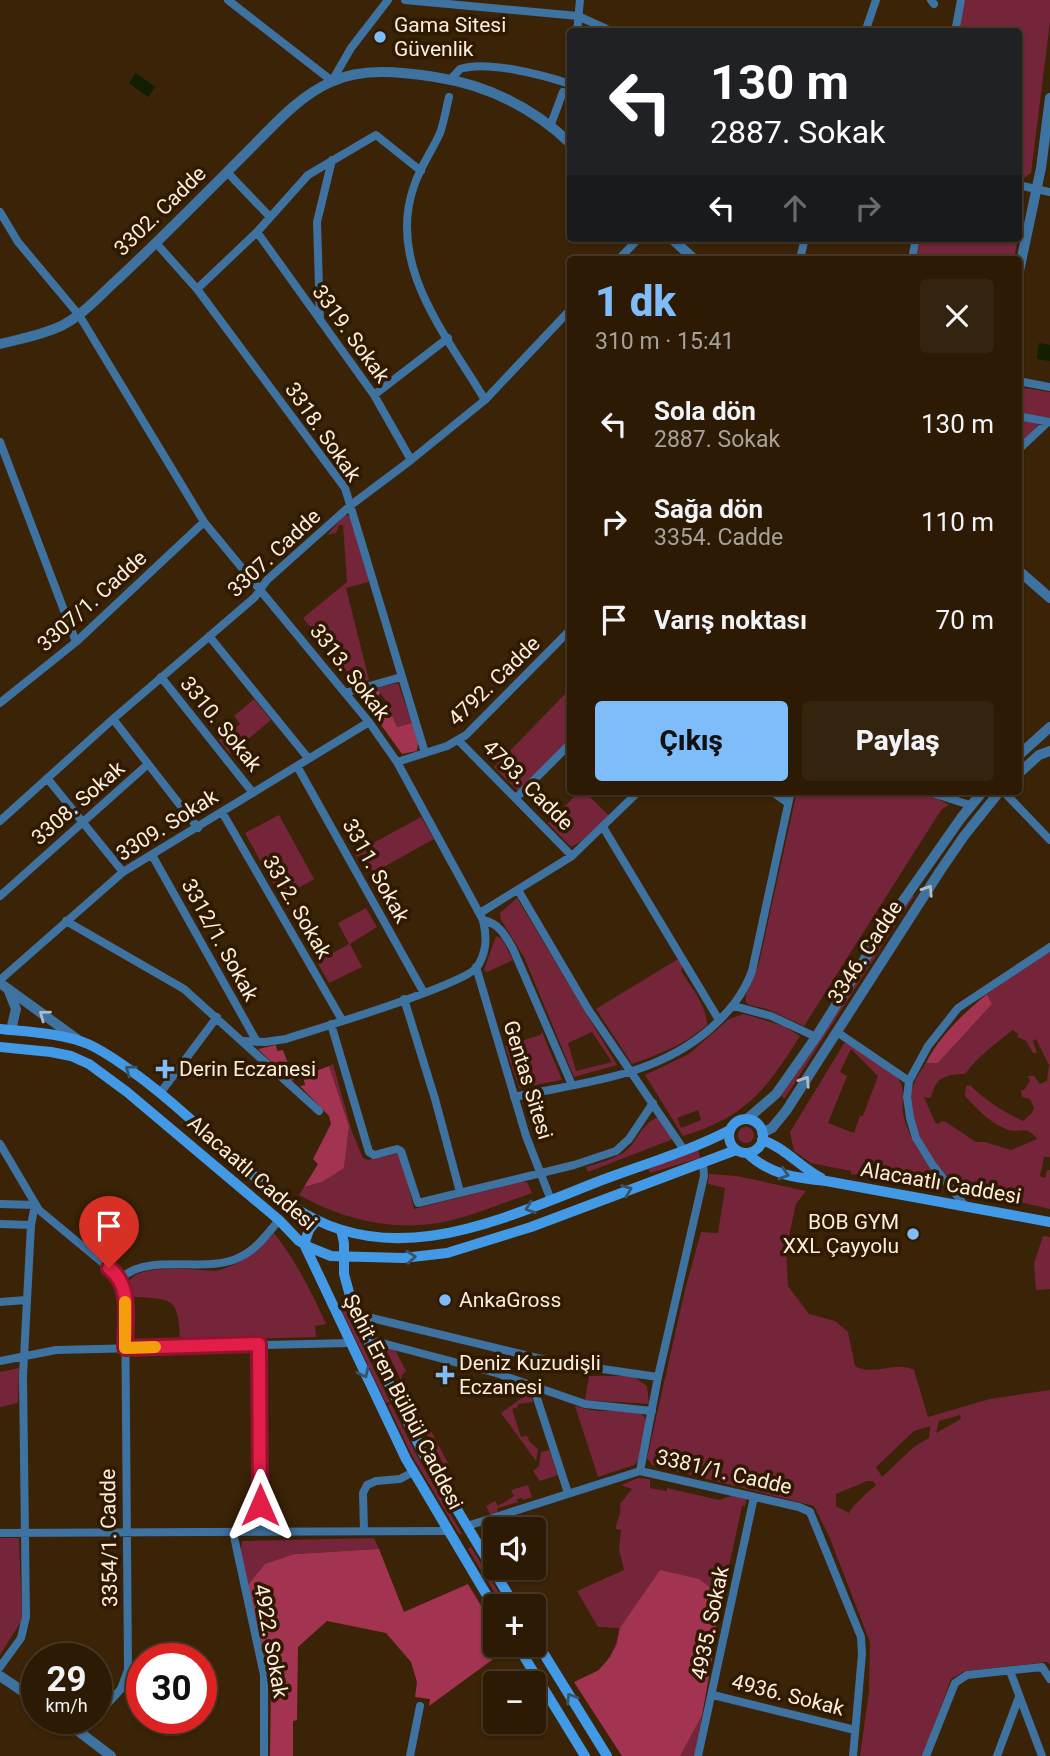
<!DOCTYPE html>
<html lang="tr">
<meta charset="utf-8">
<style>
body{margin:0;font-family:Roboto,sans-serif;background:#34230e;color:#f1f3f6;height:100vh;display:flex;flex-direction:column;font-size:26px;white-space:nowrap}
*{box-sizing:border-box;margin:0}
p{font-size:23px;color:#a6a19a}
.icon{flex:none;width:38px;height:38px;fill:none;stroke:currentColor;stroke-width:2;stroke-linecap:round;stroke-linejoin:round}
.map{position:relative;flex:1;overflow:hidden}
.sheet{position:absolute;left:567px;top:256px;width:455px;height:539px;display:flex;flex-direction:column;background:#2c1a04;border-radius:7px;box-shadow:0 2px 5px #0004,0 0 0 2px #483826}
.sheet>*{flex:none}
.top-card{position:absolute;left:567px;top:28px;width:455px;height:214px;border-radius:7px;box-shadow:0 2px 5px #0004,0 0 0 2px #483826;background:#202124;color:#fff;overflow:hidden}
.controls{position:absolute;left:483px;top:1517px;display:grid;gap:14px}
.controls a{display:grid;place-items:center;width:63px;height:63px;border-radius:7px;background:#2c1a04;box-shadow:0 2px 5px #0004,0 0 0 2px #483826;font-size:35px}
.speed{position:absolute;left:21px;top:1643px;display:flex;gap:14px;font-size:35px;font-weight:700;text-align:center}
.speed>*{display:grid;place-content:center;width:91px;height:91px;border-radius:50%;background:#2c1a04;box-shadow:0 2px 5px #0004,0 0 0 2px #483826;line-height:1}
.speed small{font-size:18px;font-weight:400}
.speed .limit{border:10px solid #d22;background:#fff;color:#111}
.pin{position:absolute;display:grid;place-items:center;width:60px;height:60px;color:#fff;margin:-72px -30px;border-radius:50% 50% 50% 0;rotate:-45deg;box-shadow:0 0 7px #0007}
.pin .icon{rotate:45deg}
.me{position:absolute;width:77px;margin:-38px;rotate:0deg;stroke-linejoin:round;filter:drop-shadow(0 0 5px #0008)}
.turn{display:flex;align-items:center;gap:24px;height:147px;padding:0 28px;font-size:32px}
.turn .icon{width:91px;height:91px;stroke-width:2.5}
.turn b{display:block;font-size:49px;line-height:60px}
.lanes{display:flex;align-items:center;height:66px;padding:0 28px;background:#0003;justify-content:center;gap:35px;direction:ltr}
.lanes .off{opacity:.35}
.round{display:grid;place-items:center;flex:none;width:74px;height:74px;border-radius:7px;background:#34230e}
.headline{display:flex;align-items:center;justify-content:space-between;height:119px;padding:0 28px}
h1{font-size:42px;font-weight:800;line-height:52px;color:#7ebdf9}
.button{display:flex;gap:14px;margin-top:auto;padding:14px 28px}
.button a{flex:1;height:80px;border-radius:7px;background:#7ebdf9;color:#111;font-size:28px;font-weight:800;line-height:80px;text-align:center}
.button a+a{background:#34230e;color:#f1f3f6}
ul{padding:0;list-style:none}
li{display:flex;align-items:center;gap:21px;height:98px;padding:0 28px}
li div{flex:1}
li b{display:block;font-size:26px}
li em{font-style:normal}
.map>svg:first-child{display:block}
.green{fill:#75253a;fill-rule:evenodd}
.forest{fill:#a23351}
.water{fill:#111e00}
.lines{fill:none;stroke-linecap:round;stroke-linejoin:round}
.minor{stroke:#3e72a1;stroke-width:8}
.tertiary{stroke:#3e72a1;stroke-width:10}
.secondary{stroke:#429ae7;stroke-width:10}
.oneway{stroke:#b0bcc5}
.oneway2{stroke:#385368}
.route-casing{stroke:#92132f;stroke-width:18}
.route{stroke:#e11d48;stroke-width:12}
.slow{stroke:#f59e0b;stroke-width:12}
.poi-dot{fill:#7ebdf9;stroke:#2f1900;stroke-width:2.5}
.labels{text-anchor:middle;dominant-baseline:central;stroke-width:7;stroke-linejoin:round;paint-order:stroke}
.poi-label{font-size:21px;fill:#fceddd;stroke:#2f1900;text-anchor:start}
.street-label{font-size:21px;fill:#fceddd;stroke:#2f1900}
</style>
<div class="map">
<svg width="1050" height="1756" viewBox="0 0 1050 1756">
<rect width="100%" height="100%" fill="#3a2306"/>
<path class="green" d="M 965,0 L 1050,0 L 1050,22 L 1031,173 L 1024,178 L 1018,177 L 1018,32 L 958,32 Z
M 921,238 L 1018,238 L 1014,259 L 916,259 Z
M 1018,387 L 1050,392 L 1050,418 L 1019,412 Z
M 1019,420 L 1039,424 L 1019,445 Z
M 345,515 L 350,516 L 369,580 L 368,582 L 346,588 L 369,680 L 352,689 L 350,686 L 355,681 L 303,618 L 347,582 L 343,525 L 339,525 L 336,533 L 327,535 Z
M 398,683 L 412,723 L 397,727 L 386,701 L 379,691 L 374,691 L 373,689 Z
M 570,689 L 570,739 L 518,791 L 494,767 Z
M 254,699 L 271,720 L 230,754 L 219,740 L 240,724 L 234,716 Z
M 580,791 L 584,791 L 610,817 L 582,841 L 571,847 L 548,823 Z
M 797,791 L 913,791 L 938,799 L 949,805 L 942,809 L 936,818 L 804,1026 L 767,1009 L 749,1005 L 746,1002 L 746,995 L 759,963 Z
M 279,815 L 314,879 L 281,898 L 245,833 Z
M 421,817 L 434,839 L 373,873 L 363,854 L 356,857 L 355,853 Z
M 910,895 L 914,896 L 785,1098 L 781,1096 Z
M 517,898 L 617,1065 L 574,1077 L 524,957 L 501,920 L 500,913 ZM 592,1032 L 612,1062 L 576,1071 L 568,1043 Z
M 366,908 L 377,927 L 350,944 L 362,967 L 329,983 L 317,962 L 349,944 L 338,923 Z
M 496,936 L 502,939 L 513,960 L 487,972 L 484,970 Z
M 1050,950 L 1050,1157 L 1044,1157 L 1040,1176 L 1045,1178 L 1047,1170 L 1050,1170 L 1050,1209 L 962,1188 C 934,1168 908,1128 911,1093 C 913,1082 920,1072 926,1063 L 938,1063 L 992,1004 L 987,994 ZM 1013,1030 L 1018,1034 L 1017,1037 L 1026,1041 L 1033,1053 L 1037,1053 L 1033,1041 L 1036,1039 L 1049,1065 L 1047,1081 L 1040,1084 L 1034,1076 L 1028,1076 L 1030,1081 L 1024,1090 L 1021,1090 L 1022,1097 L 1030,1099 L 1034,1108 L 1031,1114 L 1023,1121 C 1003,1111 985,1101 970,1085 L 966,1086 L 965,1096 C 977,1109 989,1122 1006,1129 C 1020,1135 1025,1123 1037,1139 L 1011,1150 L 985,1142 L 976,1142 L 946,1122 L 942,1121 L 938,1124 L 935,1122 L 924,1097 L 930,1098 C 932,1095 933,1091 934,1088 C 940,1075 953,1074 965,1074 C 979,1055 995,1044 1013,1030 Z
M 678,959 L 683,966 L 681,971 C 691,987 707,1006 707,1025 C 682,1046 662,1053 632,1064 L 596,1009 Z
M 744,1014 L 784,1026 L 800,1036 C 766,1090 747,1116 683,1136 L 645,1075 L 689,1054 L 729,1019 ZM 698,1110 L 701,1120 L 681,1128 L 677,1118 Z
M 542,1032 L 562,1080 L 519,1088 L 505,1046 L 540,1035 Z
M 845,1042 C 857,1050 892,1069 899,1080 C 905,1089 902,1102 903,1113 C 909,1143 926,1157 938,1181 L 937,1187 L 851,1174 L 851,1171 L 811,1163 L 794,1151 L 790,1132 ZM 851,1049 L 878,1076 L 863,1116 L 860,1116 L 854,1133 L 828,1123 L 847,1076 L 840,1072 Z
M 333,1064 L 352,1132 L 363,1158 L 368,1160 L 400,1153 L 414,1209 L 521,1182 L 527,1182 L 532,1193 C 502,1203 471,1217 439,1223 C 390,1231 342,1219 299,1195 L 304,1187 L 322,1182 L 344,1167 L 349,1126 L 329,1066 Z
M 659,1117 L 673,1139 L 588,1172 L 586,1167 C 600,1162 617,1159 628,1149 C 639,1138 643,1122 659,1117 Z
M738 1135a8 8 0 1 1 16 0a8 8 0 1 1-16 0Z
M 698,1149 L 700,1158 L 650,1173 L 648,1169 Z
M 709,1174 L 737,1176 L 806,1191 L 796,1204 L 786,1250 L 788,1286 L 809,1314 L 835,1321 L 848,1332 L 855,1366 C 873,1377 896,1360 914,1370 L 928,1417 L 990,1399 L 1050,1390 L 1050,1664 L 1047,1662 L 965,1671 L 951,1679 L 923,1756 L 860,1756 L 869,1691 L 870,1642 L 829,1536 L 814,1506 L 652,1465 L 647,1458 L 685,1290 L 701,1232 L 718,1233 L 725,1188 L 708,1184 ZM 960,1415 L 961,1419 L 936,1433 L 939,1421 ZM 930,1426 L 929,1438 L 915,1446 L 882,1477 L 876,1467 L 914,1431 ZM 867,1481 L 873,1481 L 876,1485 C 868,1492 853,1505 849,1513 L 836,1506 L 836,1494 Z
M 274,1233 C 296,1261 311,1291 326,1324 L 315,1326 L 316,1337 L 180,1341 C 179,1296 172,1299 131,1297 L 130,1280 C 142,1263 195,1270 215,1271 C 241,1265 256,1251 274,1233 Z
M 1043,1236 L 1050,1237 L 1050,1289 L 1036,1290 L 1034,1263 Z
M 344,1307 L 390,1402 L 386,1403 L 341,1309 Z
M 385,1347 L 395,1350 L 406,1371 L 401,1376 L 410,1393 L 408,1395 Z
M 19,1368 L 18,1403 L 0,1407 L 0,1372 Z
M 589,1376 L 633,1376 L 647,1386 L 649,1404 L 585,1400 Z
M 521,1389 L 530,1393 L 533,1402 L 518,1404 L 518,1407 L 512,1409 L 521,1437 L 527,1436 L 530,1442 L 538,1449 L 536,1461 L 501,1413 L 526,1395 Z
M 391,1404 L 415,1452 L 462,1534 L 459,1534 L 411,1454 L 388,1405 Z
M 575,1406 C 585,1409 594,1411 604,1411 C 618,1412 641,1406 647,1421 L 639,1460 L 634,1465 L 598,1477 Z
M 430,1429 L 450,1467 L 446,1469 L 425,1431 Z
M 549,1450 L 558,1475 L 540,1481 L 533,1471 L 539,1466 L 541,1452 Z
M 638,1478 L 650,1479 L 650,1488 L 667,1491 L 667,1488 L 719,1500 L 731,1496 L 747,1497 L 745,1506 L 742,1506 L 710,1655 L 712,1659 L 695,1756 L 622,1756 L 574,1682 C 599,1677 617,1654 619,1628 L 598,1627 L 577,1591 L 624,1570 L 619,1549 L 621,1530 L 616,1529 C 616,1519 622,1516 620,1504 L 632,1489 L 621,1485 Z
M 528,1485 L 532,1497 L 523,1500 L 522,1498 L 517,1499 L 518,1502 L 498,1508 L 497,1512 L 490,1514 L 486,1506 L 495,1501 L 498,1506 L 514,1496 L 511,1490 Z
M 0,1538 L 19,1538 L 22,1620 L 0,1655 Z
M 374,1538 L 379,1549 L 294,1554 L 248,1585 L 240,1555 L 242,1541 Z
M 471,1547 L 507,1606 L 503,1606 L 468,1549 Z"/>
<path class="forest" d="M 373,689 L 375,691 L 379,691 L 380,694 L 375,698 L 381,705 L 386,701 L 397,727 L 412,723 L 418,743 L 417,751 L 402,754 L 358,693 Z
M 987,994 L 992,1004 L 938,1063 L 926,1063 C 940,1035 963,1014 987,994 Z
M 276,1045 L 277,1051 L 283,1050 L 294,1080 L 291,1081 L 258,1049 Z
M 329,1066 L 349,1126 L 344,1168 L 322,1182 L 304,1187 L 318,1164 L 313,1159 L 331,1124 L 329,1116 L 300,1086 L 305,1085 L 303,1076 Z
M 379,1549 L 404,1612 L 468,1584 L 495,1629 L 495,1645 L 505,1645 L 507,1649 L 429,1706 L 430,1699 L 415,1697 L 417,1682 L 411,1662 L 386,1633 L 327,1621 L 298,1647 L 297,1720 L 293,1721 L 293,1756 L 270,1756 L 271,1686 L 248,1585 L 265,1564 L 295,1554 Z
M 660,1570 L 699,1579 L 722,1597 L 710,1655 L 712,1659 L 702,1715 L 680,1756 L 622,1756 L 574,1682 L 599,1670 L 610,1657 L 617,1644 L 620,1628 Z"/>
<path class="water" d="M 136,73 L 155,87 L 148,97 L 129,83 Z
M 1039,343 L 1050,345 L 1050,361 L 1037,359 Z"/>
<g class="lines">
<path class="minor" d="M 228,0 L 332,81 L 351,48 L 388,0
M 405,0 L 578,16 L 613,32
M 931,0 L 934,4
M 577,32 L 580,0
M 865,32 L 876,0
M 955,32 L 961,0
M 451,79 L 460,69 C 487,60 543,75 570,84
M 449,97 C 446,109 444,122 440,133 C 432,151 420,167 414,186 C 386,265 447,336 485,400
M 551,124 L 563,92
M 227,172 L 270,217
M 1018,185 L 1050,192
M 0,212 L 18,242 L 79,315 L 204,522 L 369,722 L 397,762 L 483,920 C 487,937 487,952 477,967 C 464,985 317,1029 286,1039 L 265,1042 L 243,1041
M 257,232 L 374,395 L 411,460
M 156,243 L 197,289 L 345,488 L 425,753
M 619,259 L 639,238
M 800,259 L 805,238
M 912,259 L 916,238
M 197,289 L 257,232 L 308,175 L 376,135 L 421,171
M 320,320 L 317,222 L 332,160
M 1018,381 L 1050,387
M 374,395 L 448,338
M 1018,416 L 1050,422
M 0,442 L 76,642
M 1018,450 L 1048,422
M 209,636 L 308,758
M 161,677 L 253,793
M 345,693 L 401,677
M 0,703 L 76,642 L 204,522
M 113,719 L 198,828
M 458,740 L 572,856
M 397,762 L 447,746 L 466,735 L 570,630
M 297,766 L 424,993
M 47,778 L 123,872
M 771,791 L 788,803
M 926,791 L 970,805
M 1003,791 L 1050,840
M 517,797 L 570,744
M 222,812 L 342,1020
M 0,821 L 113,719 L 255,597 L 267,580 L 351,505 L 411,460 L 485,400 L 570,310
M 603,827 L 719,1020
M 152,855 L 257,1042
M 518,890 L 588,1009 L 684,1150
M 0,896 L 148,764
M 480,913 L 572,856 L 639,791
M 483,920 C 500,924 505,935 513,949 L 572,1085
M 66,921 L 184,989 L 319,1111
M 476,967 L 526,1136 L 551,1200
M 0,980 L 123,872 L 369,722
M 404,999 L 435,1099 L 460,1192
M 734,1006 L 771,1016 L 816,1037
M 331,1024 L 369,1152 L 374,1155 L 397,1149 L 401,1151 L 418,1203 L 574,1165 L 616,1151 L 629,1139 L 653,1103
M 837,1032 L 909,1081
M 161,1092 L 217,1017
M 514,1097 C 584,1082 656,1077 711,1028 C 730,1011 743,995 752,971 L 791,791
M 0,1144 L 39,1210 L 115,1273 L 125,1290 L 128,1670 L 121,1689 L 96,1716
M 0,1204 L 35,1205 L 31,1225 L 23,1376 L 26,1617 L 21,1638 L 0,1667
M 966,1207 L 932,1164 L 916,1138 L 910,1118 L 907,1097 L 909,1081 L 928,1046 L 958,1008 L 1050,947
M 0,1224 L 31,1225
M 120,1279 C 149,1251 206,1275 240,1257 C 256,1250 268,1233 279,1220
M 0,1302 L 26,1300
M 355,1314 L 554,1362 L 658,1377
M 367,1339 L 496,1373 L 585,1404 L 652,1411
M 259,1344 L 261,1532
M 0,1361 L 56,1350 L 349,1343
M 533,1386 L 568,1493
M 640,1471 L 658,1377 L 704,1176 L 703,1163
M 467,1526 L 640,1471 L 799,1507 L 810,1512 L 861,1637 L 862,1654 L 853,1756
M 364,1531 L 363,1493 L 367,1485 L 376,1481 L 400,1479 L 413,1472
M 233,1532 L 264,1675 L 264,1756
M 0,1533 L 448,1531
M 1010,1671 L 1042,1756
M 713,1695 L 855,1730
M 81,1733 L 94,1718
M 410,1756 L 420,1706
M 698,1756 L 754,1497
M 926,1756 L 955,1683 L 967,1675 L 1042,1667 L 1050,1679
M 997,1756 L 1019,1697"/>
<path class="tertiary" d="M 671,238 L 694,259
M 1018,276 L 1041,168 L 1050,98
M 0,344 C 20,339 42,335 61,326 C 83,315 100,295 118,279 C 163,237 206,193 250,149 C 274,125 299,96 331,82 C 362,67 402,72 435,77 C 488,85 532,107 570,143
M 1018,570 L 1050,598
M 1018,756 L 1050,727
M 1018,774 L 1039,755 L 1050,751
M 0,983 L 77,1039
M 8,989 L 16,1009 L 11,1030
M 747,1119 L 776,1094 L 816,1037 L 886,925 L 961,818 L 983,791
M 762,1133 L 772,1128 L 786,1111 L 940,871 L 964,836 L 1000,791
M 0,1676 L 37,1701
M 61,1718 L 111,1756"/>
<path class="secondary" d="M 0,1029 C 28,1032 62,1033 88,1044 C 106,1052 122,1064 137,1075 C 192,1115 236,1166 291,1205 C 389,1274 500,1220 597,1182 C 641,1165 688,1152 730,1130
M 0,1047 L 51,1052 L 71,1056 L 89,1064 L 127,1092 L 279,1220 L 299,1241 L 311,1248 L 331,1256 L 403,1258 L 447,1253 L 531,1227 L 736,1150
M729 1136a17 17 0 1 1 34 0a17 17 0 1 1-34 0Z
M 762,1140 C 784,1147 800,1167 821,1178
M 747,1153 C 770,1175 796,1178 826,1181 L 1050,1222
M 341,1230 L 344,1243 L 344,1274 L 355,1314 L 423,1453 L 515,1606
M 304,1244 L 406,1459 L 495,1609
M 304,1244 L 309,1230 L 317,1220
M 534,1638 L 607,1756
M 517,1645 L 585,1756"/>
</g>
<defs><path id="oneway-chevron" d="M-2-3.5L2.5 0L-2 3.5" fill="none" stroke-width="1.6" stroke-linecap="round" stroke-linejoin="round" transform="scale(1.75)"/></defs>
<g class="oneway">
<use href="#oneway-chevron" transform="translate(928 890) rotate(-57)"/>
<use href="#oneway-chevron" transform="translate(44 1015) rotate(-143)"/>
<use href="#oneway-chevron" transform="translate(805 1081) rotate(-57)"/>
</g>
<g class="oneway2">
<use href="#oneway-chevron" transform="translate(130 1070) rotate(-144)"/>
<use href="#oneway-chevron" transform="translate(784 1174) rotate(17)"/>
<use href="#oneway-chevron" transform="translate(627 1190) rotate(-21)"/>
<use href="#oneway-chevron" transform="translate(530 1208) rotate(160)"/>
<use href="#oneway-chevron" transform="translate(411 1257) rotate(-4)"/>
<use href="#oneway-chevron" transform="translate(364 1373) rotate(64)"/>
<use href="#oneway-chevron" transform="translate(571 1698) rotate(-122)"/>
</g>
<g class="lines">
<defs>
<path id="route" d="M 109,1268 C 133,1286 125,1321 125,1348 L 259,1344 L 260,1505"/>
</defs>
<use href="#route" class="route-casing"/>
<use href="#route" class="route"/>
<path class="slow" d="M 125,1302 L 125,1348 L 155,1347"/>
</g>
<g class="poi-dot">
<circle cx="380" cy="37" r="7"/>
<path d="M161.5 1058.5h7v7h7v7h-7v7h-7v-7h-7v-7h7z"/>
<circle cx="913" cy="1234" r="7"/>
<circle cx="445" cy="1300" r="7"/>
<path d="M441.5 1364.5h7v7h7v7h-7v7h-7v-7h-7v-7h7z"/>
</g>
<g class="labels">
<g class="poi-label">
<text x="394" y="25">Gama Sitesi<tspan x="394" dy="24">Güvenlik</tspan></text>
<text x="179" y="1069">Derin Eczanesi</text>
<text x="899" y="1222" text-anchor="end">BOB GYM<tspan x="899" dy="24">XXL Çayyolu</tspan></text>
<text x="459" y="1300">AnkaGross</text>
<text x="459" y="1363">Deniz Kuzudişli<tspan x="459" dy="24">Eczanesi</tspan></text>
</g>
<g class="street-label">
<text transform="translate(160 211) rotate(-44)">3302. Cadde</text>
<text transform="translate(351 334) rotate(54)">3319. Sokak</text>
<text transform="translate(323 432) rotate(55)">3318. Sokak</text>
<text transform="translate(274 553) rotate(-43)">3307. Cadde</text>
<text transform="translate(92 601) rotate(-42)">3307/1. Cadde</text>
<text transform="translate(350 672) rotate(52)">3313. Sokak</text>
<text transform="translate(494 681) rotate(-44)">4792. Cadde</text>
<text transform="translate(221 724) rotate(51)">3310. Sokak</text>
<text transform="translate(528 785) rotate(45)">4793. Cadde</text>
<text transform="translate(78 803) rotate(-41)">3308. Sokak</text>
<text transform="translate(167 825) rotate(-32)">3309. Sokak</text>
<text transform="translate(376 871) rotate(61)">3311. Sokak</text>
<text transform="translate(297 907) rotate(60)">3312. Sokak</text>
<text transform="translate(220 940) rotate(61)">3312/1. Sokak</text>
<text transform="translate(865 952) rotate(-57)">3346. Cadde</text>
<text transform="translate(528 1080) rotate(73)">Gentas Sitesi</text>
<text transform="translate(252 1173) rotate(41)">Alacaatlı Caddesi</text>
<text transform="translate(941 1183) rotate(10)">Alacaatlı Caddesi</text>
<text transform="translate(403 1402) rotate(63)">Şehit Eren Bülbül Caddesi</text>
<text transform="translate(724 1472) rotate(13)">3381/1. Cadde</text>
<text transform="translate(109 1538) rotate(-91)">3354/1. Cadde</text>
<text transform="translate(710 1623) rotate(-78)">4935. Sokak</text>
<text transform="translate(271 1641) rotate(80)">4922. Sokak</text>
<text transform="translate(788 1695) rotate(14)">4936. Sokak</text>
</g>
</g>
</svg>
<div class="controls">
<a><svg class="icon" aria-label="sound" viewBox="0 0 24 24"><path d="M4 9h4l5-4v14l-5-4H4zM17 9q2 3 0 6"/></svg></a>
<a>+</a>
<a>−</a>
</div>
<div class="speed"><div>29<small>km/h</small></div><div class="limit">30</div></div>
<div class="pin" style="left:109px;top:1268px;background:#d93025"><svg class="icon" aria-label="arrive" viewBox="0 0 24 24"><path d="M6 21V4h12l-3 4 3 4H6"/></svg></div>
<svg class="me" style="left:260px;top:1505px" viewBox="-20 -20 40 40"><path d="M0-17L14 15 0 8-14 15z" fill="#e11d48" stroke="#fff" stroke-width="4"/></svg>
<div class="top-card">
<div class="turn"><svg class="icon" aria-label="left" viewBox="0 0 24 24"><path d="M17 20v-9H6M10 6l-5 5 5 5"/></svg><div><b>130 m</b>2887. Sokak</div></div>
<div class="lanes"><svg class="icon" aria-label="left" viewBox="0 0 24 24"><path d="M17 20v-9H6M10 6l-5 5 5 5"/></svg><svg class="icon off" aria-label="ahead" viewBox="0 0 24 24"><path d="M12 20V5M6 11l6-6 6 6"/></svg><svg class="icon off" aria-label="right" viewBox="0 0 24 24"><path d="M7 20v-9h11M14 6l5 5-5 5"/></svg></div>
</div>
<section class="sheet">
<div class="headline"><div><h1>1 dk</h1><p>310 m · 15:41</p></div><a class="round"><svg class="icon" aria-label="close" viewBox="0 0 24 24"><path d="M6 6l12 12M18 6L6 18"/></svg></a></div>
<ul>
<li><svg class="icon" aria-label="left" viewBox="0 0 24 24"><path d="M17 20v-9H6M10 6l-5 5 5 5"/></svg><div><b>Sola dön</b><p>2887. Sokak</p></div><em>130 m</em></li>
<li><svg class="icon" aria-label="right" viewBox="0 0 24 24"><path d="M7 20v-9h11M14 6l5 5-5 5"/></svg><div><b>Sağa dön</b><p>3354. Cadde</p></div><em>110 m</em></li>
<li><svg class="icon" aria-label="arrive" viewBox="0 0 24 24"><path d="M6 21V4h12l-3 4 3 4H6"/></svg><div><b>Varış noktası</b></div><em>70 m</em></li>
</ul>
<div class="button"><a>Çıkış</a><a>Paylaş</a></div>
</section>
</div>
